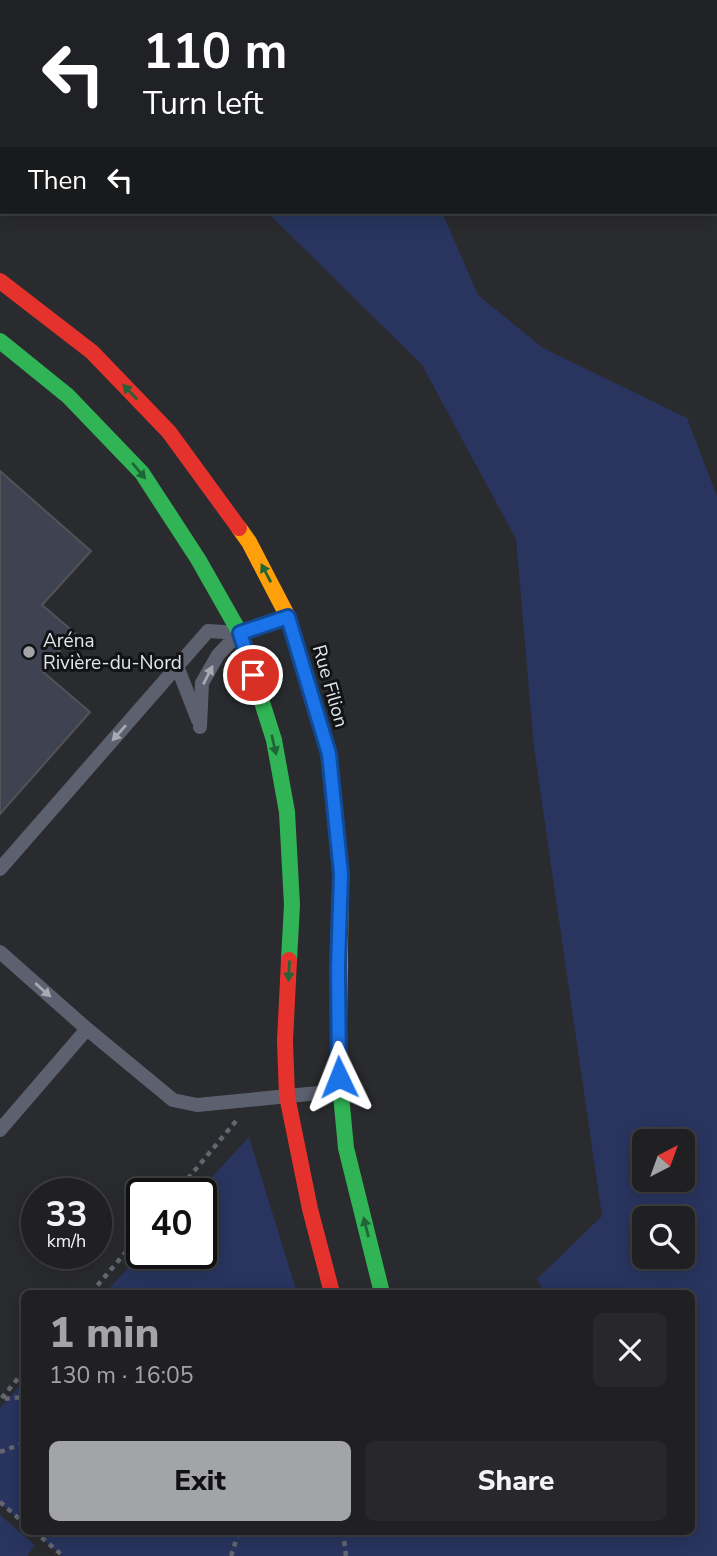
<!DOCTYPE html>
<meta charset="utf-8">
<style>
body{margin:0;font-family:"Nunito Sans",sans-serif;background:#28282a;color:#f1f3f6;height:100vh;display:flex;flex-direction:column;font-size:26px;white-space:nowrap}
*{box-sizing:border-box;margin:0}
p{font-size:23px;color:#a2a3a5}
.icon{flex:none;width:38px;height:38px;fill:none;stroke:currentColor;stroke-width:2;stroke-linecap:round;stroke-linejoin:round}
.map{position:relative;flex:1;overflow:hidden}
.panel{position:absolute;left:21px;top:1290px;width:674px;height:245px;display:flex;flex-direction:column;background:#202022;border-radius:10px;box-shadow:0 4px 18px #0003,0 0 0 2px #3d3e40}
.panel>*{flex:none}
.top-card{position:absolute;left:0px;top:0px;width:718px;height:214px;box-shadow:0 4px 18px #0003,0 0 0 2px #3d3e40;background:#202124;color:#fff;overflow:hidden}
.needle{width:46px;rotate:41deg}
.fabs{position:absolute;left:632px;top:1129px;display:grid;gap:14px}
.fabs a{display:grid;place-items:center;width:63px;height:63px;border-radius:10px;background:#202022;box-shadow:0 4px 18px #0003,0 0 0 2px #3d3e40;font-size:35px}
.speed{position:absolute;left:21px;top:1178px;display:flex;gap:14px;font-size:35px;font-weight:700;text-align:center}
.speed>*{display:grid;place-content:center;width:91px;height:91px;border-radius:50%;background:#202022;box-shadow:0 4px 18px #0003,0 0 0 2px #3d3e40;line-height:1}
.speed small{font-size:18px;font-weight:400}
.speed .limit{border:4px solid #111;border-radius:10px;background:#fff;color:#111}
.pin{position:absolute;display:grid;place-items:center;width:60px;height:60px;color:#fff;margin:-30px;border:4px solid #fff;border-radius:50%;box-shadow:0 2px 7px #0007}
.me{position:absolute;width:77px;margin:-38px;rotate:358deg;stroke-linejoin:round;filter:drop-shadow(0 0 5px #0008)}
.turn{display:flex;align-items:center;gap:24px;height:147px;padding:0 28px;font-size:32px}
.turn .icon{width:91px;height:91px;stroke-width:2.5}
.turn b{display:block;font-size:49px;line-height:60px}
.then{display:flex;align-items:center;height:66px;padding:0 28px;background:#0003;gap:14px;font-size:26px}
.round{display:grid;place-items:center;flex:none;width:74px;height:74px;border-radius:10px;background:#28282a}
.head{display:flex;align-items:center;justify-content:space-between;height:119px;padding:0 28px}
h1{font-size:42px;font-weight:800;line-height:52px;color:#a2a4a8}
.primary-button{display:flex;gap:14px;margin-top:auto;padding:14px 28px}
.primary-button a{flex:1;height:80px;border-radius:10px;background:#a2a4a8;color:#111;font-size:28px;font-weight:800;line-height:80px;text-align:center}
.primary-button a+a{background:#28282a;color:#f1f3f6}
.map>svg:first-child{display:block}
.green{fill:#29355f;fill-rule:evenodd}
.building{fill:#3f4351;stroke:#525356;stroke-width:2}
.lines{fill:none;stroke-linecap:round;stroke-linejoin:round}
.path{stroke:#656770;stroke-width:4.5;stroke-dasharray:5 5;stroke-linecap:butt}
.lane{stroke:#5d616f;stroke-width:14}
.fast{stroke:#30b455;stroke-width:16}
.slow{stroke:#ff9f0a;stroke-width:16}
.jam{stroke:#e5322d;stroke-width:16}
.oneway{fill:#216436}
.oneway2{fill:#a7aab2}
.route-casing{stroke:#114b97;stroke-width:18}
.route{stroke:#1a73e8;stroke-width:12}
.poi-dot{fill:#a2a4a8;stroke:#121316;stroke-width:2.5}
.labels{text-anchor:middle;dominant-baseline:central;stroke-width:6;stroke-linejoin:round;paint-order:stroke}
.poi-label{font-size:19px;fill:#e3e5e9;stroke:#121316;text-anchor:start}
.street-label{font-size:19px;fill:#e3e5e9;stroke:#121316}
</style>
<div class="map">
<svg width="717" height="1556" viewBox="0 0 717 1556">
<rect width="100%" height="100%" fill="#2a2b2e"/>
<path class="green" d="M 0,0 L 105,0 L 108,2 L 2,2 L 2,9 Z
M 267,212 L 442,212 L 478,295 L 543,348 L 687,418 L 717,496 L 717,1556 L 62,1556 L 33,1531 L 691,1531 L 691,1293 L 545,1293 L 537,1279 L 602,1216 L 534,748 L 516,539 L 422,365 ZM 682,1141 L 682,1180 L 644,1180 L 644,1141 ZM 682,1218 L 682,1256 L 644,1256 L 644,1218 Z
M 249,1137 L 297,1293 L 105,1293 L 142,1253 L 201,1253 L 201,1194 L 197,1193 Z
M 24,1381 L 24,1524 L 0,1503 L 0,1408 Z
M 0,1515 L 35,1545 L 27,1556 L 0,1556 Z"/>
<path class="building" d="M 0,471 L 91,551 L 42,605 L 75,633 L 42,671 L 90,712 L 0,814 Z"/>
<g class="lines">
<path class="path" d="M 175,1194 L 236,1121
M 91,1293 L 142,1233
M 24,1371 L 1,1399 L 24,1397
M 0,1452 L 24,1443
M 0,1502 L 24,1523
M 34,1531 L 63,1556
M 343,1531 L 346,1556
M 231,1556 L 239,1531"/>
<path class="lane" d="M 172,0 L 175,2
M 409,2 L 411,0
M 177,666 L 198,720
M 200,727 L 202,683 L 218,655 L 236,636
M 0,869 L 208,631 L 240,633 L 287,617
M 0,952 L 87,1029 L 173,1100 L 197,1105 L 339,1091
M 0,1130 L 87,1029"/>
<path class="fast" d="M 0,341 L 68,396 L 142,473 L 198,559 L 240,633 L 274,740 L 287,812 L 292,905 L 289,960
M 339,1019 L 338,1063 L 346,1148 L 382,1293"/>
<path class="slow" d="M 239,528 L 249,542 L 288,617 L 329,754 L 341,874 L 339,1019"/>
<path class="jam" d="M 0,281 L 92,352 L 169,432 L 239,528
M 289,960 L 285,1041 L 287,1096 L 310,1209 L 332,1293"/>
</g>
<defs><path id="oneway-solid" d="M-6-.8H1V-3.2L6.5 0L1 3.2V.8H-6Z" transform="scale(1.75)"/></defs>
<g class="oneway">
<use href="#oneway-solid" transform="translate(130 392) rotate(-134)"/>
<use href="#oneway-solid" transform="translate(139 471) rotate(50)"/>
<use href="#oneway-solid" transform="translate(266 573) rotate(-118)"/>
<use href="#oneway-solid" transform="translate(274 745) rotate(77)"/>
<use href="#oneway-solid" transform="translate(289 971) rotate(93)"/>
<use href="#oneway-solid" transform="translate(366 1227) rotate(-104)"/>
</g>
<g class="oneway2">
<use href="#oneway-solid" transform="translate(208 675) rotate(-63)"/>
<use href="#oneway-solid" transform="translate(119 733) rotate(131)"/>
<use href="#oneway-solid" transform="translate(43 990) rotate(42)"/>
</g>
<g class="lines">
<defs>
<path id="route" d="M 253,675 L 240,633 L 288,617 L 329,754 L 341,874 L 338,967 L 339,1077"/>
</defs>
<use href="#route" class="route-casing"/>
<use href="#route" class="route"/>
</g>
<circle class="poi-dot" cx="29" cy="652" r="7"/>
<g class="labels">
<g class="poi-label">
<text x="43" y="641">Aréna<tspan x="43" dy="22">Rivière-du-Nord</tspan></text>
</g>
<g class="street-label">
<text transform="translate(330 686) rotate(74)">Rue Filion</text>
</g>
</g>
</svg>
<div class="fabs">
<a><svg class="needle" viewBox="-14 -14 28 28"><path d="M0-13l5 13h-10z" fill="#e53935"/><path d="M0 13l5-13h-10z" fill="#a2a3a5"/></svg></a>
<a><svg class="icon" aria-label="search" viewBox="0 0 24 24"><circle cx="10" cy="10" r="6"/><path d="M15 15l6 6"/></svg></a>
</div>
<div class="speed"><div>33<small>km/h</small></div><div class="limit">40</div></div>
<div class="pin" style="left:253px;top:675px;background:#d93025"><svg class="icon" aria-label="arrive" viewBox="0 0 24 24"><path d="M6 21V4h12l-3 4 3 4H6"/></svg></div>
<svg class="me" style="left:339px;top:1077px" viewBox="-20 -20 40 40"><path d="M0-17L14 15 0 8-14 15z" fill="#1a73e8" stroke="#fff" stroke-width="4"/></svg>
<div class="top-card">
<div class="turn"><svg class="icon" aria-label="left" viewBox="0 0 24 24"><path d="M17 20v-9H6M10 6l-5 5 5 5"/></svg><div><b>110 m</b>Turn left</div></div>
<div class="then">Then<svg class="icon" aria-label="left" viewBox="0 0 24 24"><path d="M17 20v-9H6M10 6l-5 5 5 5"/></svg></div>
</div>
<section class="panel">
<div class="head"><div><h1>1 min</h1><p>130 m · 16:05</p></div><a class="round"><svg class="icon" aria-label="close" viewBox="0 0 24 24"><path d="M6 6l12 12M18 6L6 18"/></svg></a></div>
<div class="primary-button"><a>Exit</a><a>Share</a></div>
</section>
</div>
